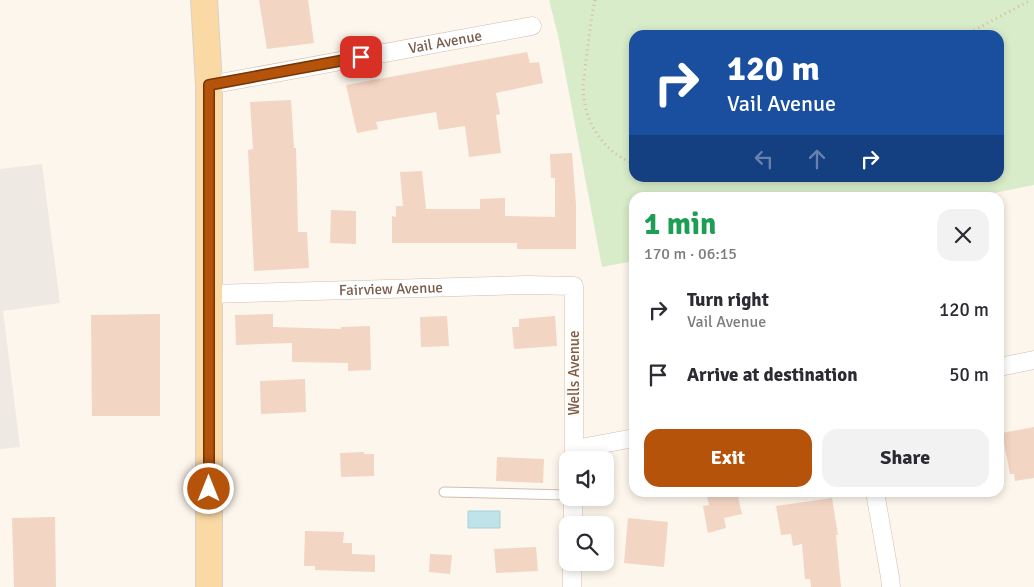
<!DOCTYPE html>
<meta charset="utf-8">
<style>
body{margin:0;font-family:Signika,sans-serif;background:#f2f2f3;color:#2b2b33;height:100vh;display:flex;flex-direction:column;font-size:19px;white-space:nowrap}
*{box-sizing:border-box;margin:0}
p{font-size:16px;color:#7c7c81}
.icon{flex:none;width:28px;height:28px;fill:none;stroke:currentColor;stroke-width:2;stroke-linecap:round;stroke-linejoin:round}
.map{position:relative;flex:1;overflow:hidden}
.drawer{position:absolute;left:629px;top:192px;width:375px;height:305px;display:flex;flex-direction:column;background:#fff;border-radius:15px;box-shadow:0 2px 8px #0003}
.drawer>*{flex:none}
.guide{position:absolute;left:629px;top:30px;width:375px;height:152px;border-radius:15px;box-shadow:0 2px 8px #0003;background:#1a4fa0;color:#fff;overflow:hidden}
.buttons{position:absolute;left:559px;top:451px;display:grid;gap:10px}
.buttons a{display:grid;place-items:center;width:55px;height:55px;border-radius:10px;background:#fff;box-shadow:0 2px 8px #0003;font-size:25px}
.pin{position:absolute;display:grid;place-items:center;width:42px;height:42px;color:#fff;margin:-21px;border-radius:10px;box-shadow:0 2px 8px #0006}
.me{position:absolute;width:55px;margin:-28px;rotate:0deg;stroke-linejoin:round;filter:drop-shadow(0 0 4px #0008)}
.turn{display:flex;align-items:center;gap:18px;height:105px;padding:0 15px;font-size:22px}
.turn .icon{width:65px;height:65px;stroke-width:2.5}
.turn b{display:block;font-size:35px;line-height:42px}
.lanes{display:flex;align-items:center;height:48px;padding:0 15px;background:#0003;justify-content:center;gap:25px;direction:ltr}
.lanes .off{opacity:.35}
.round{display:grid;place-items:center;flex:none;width:52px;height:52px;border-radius:15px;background:#f2f2f3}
.headline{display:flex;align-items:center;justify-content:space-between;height:85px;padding:0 15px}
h1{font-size:30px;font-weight:700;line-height:38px;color:#1e9e55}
.primary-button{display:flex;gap:10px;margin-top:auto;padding:10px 15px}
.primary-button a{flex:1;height:58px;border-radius:15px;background:#b45309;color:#fff;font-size:20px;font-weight:700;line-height:58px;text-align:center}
.primary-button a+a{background:#f2f2f3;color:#2b2b33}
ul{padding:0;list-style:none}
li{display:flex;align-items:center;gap:15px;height:65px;padding:0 15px}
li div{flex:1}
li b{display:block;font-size:19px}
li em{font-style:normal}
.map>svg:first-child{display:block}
.industrial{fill:#efe9e4}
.green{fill:#d8ecc9;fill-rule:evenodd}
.water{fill:#bfe3e8;stroke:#a5d3da}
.building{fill:#f3d5c3}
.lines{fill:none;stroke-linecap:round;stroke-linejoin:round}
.lane-casing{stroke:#d1beb0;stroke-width:11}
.street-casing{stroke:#d1beb0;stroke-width:19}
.primary-casing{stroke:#dad1cd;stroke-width:28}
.path{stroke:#d9b8a5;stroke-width:3;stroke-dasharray:1 4;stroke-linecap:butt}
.lane{stroke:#fff;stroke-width:9}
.street{stroke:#fff;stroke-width:18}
.primary{stroke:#fbd9a5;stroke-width:26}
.route-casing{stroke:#753606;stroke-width:12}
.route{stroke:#b45309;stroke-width:9}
.labels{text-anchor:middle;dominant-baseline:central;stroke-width:4;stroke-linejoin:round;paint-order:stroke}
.street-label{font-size:15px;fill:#7a5c4d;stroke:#fffaf3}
</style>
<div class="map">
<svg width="1034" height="587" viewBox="0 0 1034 587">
<rect width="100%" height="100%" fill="#fdf6ec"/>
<path class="industrial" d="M 42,164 L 60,303 L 3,311 L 20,447 L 0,449 L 0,169 Z"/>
<path class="green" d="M 549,0 L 1034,0 L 1034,185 L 968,198 L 634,198 L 634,261 L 602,267 L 558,35 ZM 634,35 L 999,35 L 999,178 L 634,178 Z"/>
<path class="water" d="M 468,511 L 500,511 L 500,528 L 468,528 Z"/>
<path class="building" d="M 259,0 L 308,0 L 314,43 L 267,49 Z
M 527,52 L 530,63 L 539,62 L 543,83 L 496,93 L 500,114 L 496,115 L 501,153 L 469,157 L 465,126 L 439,130 L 436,112 L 376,122 L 378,129 L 357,133 L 346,85 Z
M 291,100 L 294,148 L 296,148 L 298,232 L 307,232 L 309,268 L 254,271 L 248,150 L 253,149 L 250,102 Z
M 572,153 L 576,204 L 576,249 L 517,249 L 517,243 L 392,243 L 392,216 L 396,217 L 396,206 L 403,206 L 400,172 L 422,171 L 426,209 L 480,209 L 480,199 L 505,198 L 505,216 L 555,217 L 555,178 L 551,178 L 550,154 Z
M 331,210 L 356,211 L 356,244 L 330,243 Z
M 160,314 L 160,416 L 92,416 L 91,315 Z
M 273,314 L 273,327 L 341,329 L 341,327 L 370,326 L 371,370 L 348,371 L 348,363 L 292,362 L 292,343 L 236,345 L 235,315 Z
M 447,316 L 449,346 L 421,347 L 420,317 Z
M 555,316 L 557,346 L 514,349 L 512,327 L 519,327 L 519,319 Z
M 305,379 L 306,412 L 261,414 L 260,381 Z
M 1034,427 L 1034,478 L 1015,481 L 1014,474 L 1010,474 L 1002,433 Z
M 364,452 L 364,454 L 374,454 L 374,476 L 341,477 L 340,453 Z
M 497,457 L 544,459 L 543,483 L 496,481 Z
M 706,492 L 737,492 L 742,514 L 724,518 L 726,528 L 708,533 L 703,506 L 709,505 Z
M 832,498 L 838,535 L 836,535 L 841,587 L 811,587 L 810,579 L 805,579 L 802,544 L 793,546 L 791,534 L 781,535 L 776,506 Z
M 55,517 L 56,587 L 14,587 L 12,518 Z
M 628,518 L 668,522 L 664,567 L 624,563 Z
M 305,531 L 344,532 L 343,543 L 352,543 L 352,554 L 375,555 L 375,572 L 315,570 L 315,566 L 304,566 Z
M 536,547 L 538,571 L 496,573 L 494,549 Z
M 430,554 L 452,555 L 450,574 L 429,572 Z"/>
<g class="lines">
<defs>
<path id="lane" d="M 444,492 L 568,495"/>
<g id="street">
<path id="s1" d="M 209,85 L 532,26"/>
<path id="s2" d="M 209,294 L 527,285 L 574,286 L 574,460"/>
<path d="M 999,367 L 1034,360"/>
<path d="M 575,449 L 634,438"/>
<path d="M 875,492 L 890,577 L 891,587"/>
<path d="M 573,525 L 573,498"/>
<path d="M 572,587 L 572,562"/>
</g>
<path id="primary" d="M 204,0 L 209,85 L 209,587"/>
</defs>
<use href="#lane" class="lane-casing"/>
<use href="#street" class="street-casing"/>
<use href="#primary" class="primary-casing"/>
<path class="path" d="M 595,0 C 590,23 588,46 585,69 C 585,76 583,82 583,88 C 584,123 603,151 634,164
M 965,35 L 1031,0"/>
<use href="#lane" class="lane"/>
<use href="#street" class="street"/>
<use href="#primary" class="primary"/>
</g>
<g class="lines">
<defs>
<path id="route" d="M 209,489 L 209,85 L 361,57"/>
</defs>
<use href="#route" class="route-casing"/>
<use href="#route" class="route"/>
</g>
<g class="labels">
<g class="street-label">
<text stroke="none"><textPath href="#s1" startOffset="240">Vail Avenue</textPath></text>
<text stroke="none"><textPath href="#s2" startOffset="182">Fairview Avenue</textPath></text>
<text transform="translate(574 373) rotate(-90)">Wells Avenue</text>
</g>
</g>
</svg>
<div class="buttons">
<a><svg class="icon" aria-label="sound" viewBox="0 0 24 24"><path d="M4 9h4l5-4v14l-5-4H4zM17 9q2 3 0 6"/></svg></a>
<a><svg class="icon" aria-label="search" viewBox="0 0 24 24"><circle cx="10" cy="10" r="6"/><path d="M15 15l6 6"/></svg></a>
</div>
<div class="pin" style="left:361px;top:57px;background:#d93025"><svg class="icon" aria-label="arrive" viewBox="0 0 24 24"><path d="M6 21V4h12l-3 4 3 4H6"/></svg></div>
<svg class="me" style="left:209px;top:489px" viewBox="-20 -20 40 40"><circle r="17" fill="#b45309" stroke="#fff" stroke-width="3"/><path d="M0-11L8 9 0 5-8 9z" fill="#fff"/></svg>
<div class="guide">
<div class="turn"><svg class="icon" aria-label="right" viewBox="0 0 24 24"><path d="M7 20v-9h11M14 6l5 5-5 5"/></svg><div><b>120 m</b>Vail Avenue</div></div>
<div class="lanes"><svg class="icon off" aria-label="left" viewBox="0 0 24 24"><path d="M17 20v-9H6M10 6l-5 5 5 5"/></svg><svg class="icon off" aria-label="ahead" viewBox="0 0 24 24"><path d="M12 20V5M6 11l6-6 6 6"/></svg><svg class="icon" aria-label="right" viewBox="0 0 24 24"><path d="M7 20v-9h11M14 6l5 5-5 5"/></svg></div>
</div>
<section class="drawer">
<div class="headline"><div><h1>1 min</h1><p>170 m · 06:15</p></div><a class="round"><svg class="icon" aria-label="close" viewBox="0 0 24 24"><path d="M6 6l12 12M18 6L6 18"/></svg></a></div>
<ul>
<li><svg class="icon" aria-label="right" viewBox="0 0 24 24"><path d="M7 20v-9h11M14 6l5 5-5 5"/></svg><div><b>Turn right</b><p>Vail Avenue</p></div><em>120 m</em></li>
<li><svg class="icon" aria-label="arrive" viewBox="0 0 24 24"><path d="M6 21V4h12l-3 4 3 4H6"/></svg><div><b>Arrive at destination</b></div><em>50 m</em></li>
</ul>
<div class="primary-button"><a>Exit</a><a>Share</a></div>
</section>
</div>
